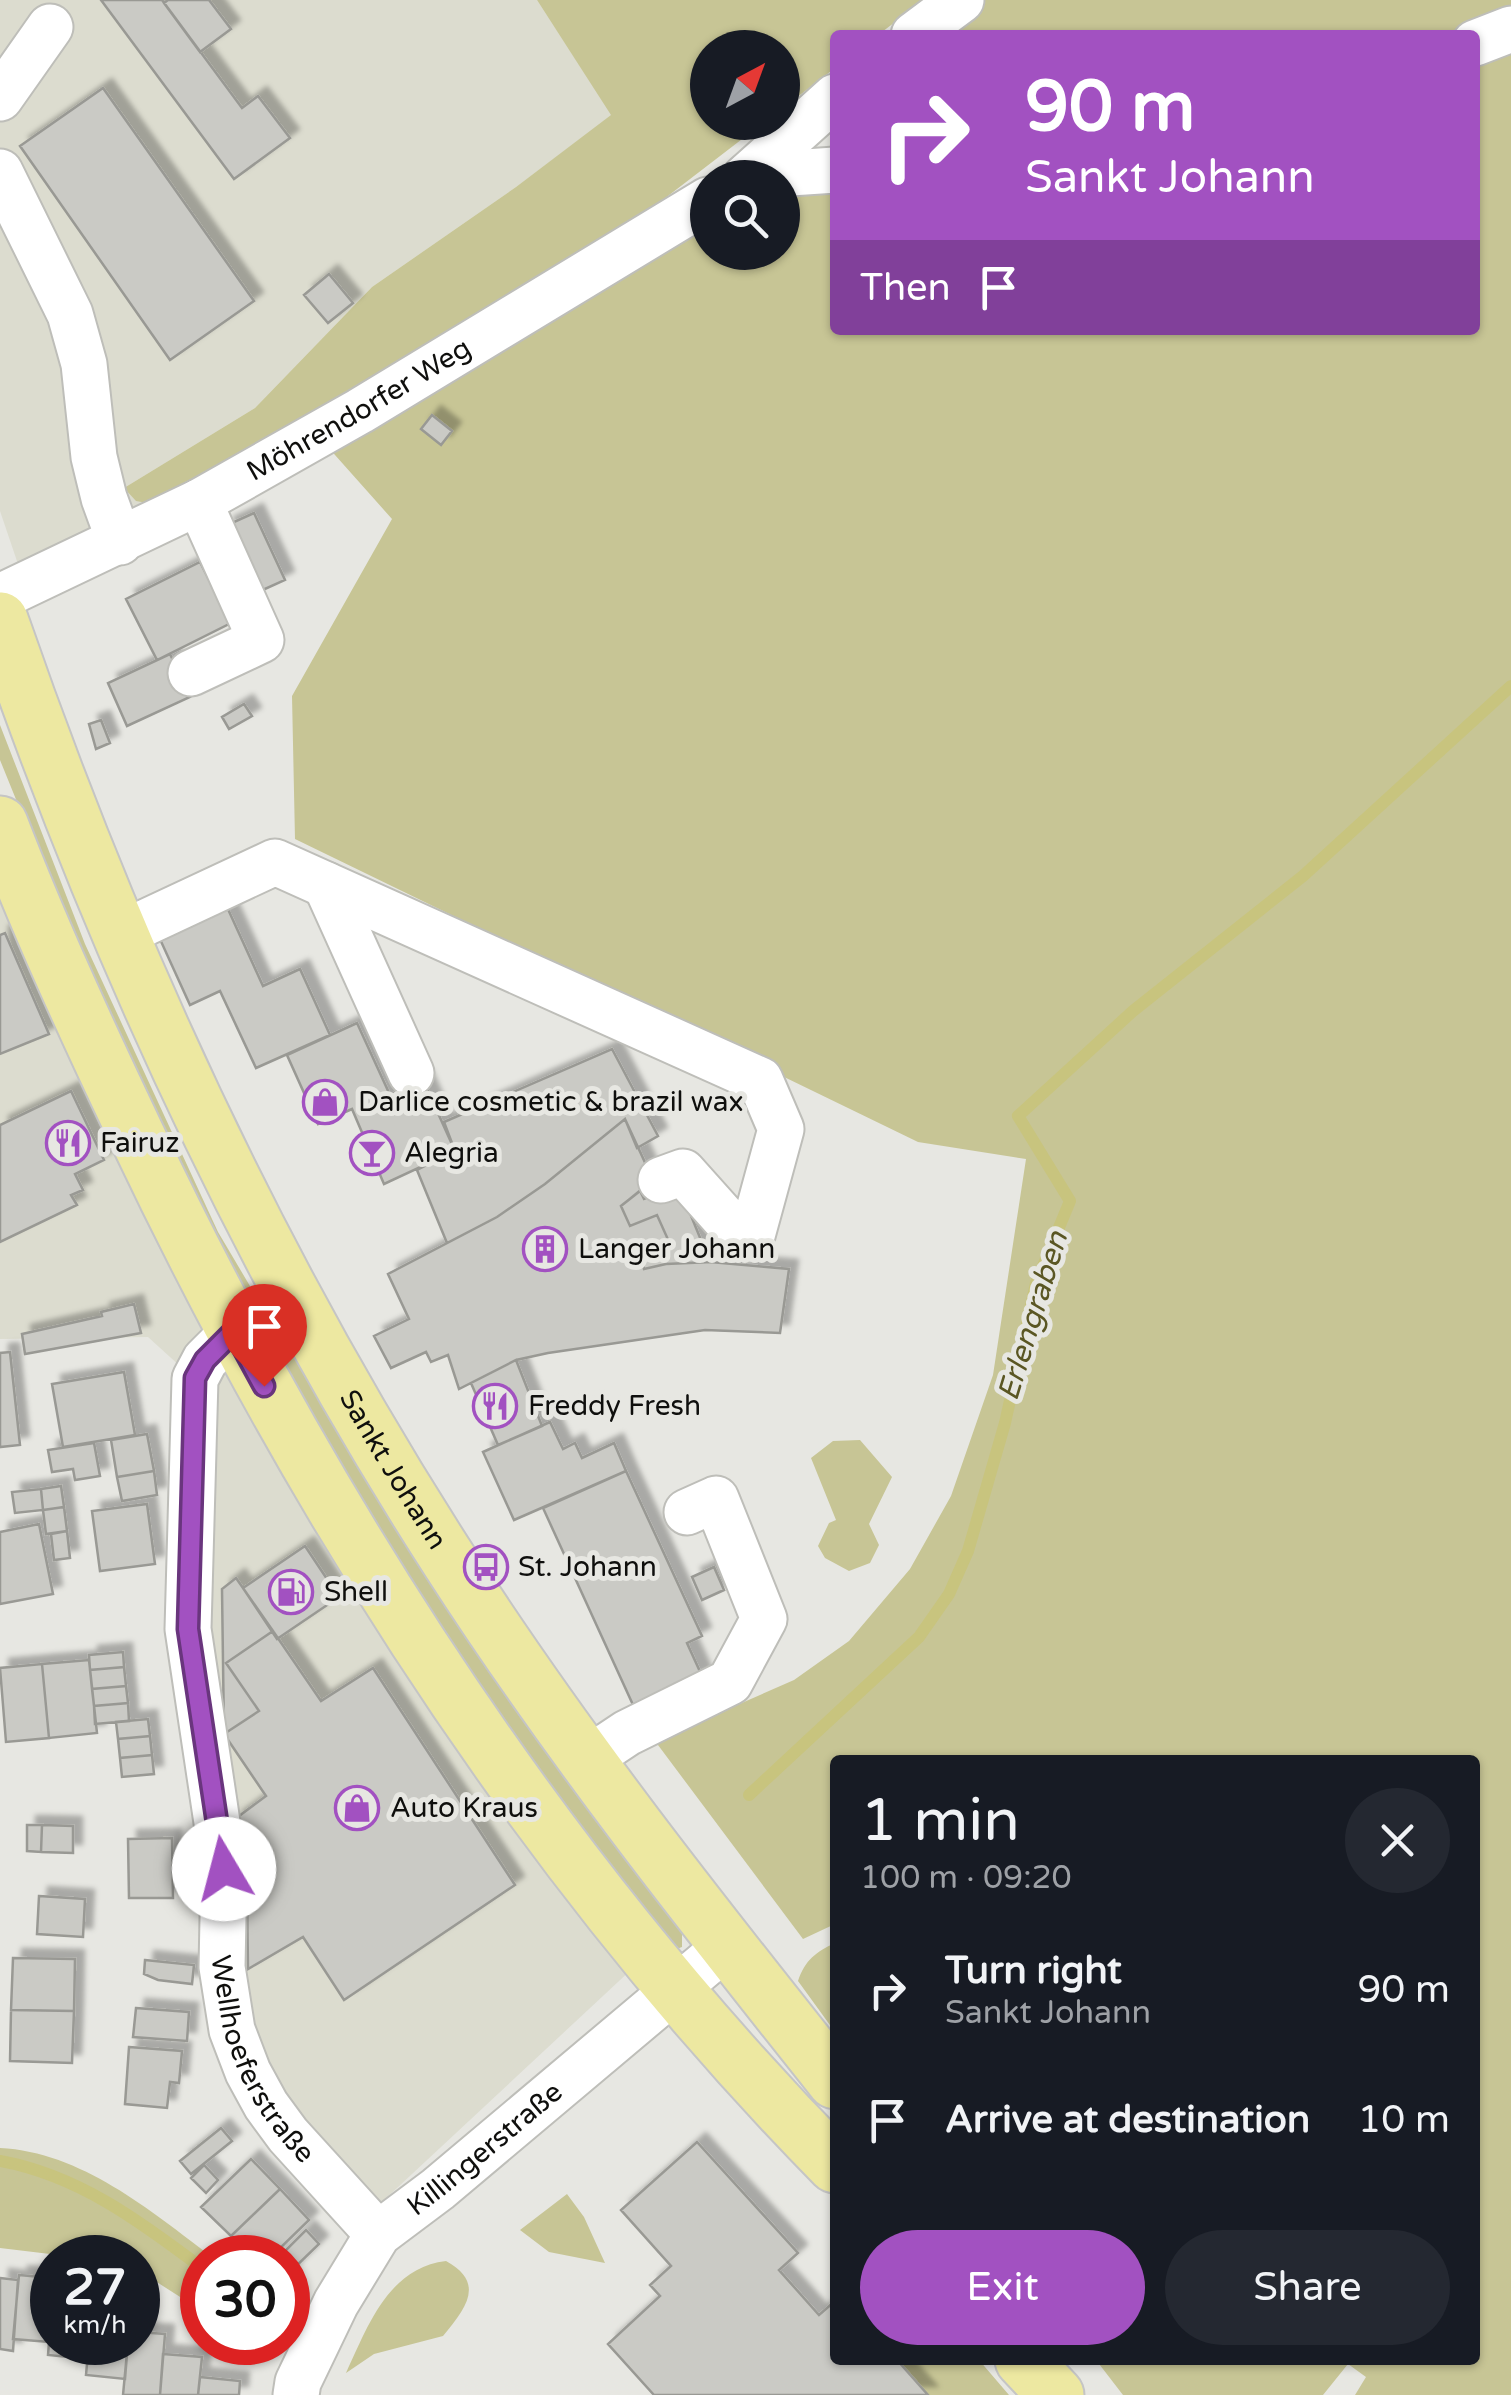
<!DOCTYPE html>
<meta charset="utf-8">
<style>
body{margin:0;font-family:"Varela Round",sans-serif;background:#242831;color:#f1f3f6;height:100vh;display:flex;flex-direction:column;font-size:38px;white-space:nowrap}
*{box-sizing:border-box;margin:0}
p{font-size:32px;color:#9ea1a6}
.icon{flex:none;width:55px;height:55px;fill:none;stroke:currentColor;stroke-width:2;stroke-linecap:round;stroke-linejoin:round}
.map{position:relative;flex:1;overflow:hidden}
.sheet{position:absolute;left:830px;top:1755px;width:650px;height:610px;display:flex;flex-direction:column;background:#171b24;border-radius:10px;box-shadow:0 2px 8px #0004}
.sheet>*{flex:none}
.guide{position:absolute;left:830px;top:30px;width:650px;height:305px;border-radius:10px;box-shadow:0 2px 8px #0004;background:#a251c1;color:#fff;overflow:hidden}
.needle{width:65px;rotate:41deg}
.controls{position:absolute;left:690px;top:30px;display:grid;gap:20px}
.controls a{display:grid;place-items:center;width:110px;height:110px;border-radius:50%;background:#171b24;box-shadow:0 2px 8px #0004;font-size:50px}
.speed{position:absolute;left:30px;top:2235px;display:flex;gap:20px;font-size:50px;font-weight:700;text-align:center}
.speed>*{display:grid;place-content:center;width:130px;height:130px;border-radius:50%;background:#171b24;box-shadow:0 2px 8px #0004;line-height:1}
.speed small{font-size:25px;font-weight:400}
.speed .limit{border:15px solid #d22;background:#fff;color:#111}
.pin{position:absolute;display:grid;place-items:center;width:85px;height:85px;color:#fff;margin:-102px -42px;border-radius:50% 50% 50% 0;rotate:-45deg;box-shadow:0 0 10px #0007}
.pin .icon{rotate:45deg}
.me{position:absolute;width:110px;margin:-55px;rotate:352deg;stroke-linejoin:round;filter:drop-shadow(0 0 8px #0008)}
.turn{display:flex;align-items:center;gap:35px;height:210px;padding:0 30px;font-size:45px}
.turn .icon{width:130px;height:130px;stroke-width:2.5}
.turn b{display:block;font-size:70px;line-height:85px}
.then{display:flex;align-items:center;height:95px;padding:0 30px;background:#0003;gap:20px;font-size:38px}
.round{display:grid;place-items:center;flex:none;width:105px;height:105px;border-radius:52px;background:#242831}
.head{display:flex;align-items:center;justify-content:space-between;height:170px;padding:0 30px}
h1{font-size:60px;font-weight:600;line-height:75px}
.primary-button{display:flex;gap:20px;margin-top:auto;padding:20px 30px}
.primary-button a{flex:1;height:115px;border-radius:60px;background:#a251c1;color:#fff;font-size:40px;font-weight:600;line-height:115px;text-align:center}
.primary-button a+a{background:#242831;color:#f1f3f6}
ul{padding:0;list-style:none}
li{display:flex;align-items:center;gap:30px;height:130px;padding:0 30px}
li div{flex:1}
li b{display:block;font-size:38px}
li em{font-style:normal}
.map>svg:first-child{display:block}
.built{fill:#dcdccf}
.green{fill:#c7c595}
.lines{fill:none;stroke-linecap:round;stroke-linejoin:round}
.stream{stroke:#c8c47e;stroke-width:12}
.building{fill:#cacac5;stroke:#999994;stroke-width:2.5;filter:url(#shadow)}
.minor-casing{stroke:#bebeb9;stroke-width:49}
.major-casing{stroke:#c5c5c5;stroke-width:59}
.minor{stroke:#fff;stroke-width:45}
.major{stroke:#ede8a1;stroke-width:55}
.route-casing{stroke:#69357d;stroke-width:25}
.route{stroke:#a251c1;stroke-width:18}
.labels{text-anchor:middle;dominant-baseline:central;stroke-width:10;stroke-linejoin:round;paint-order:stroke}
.street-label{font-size:28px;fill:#0f0f0d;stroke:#e7e7e2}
.poi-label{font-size:28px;fill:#0f0f0d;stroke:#e7e7e2;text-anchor:start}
.water-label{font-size:30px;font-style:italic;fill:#5a5623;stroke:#e7e7e2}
</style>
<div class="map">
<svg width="1511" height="2395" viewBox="0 0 1511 2395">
<defs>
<filter id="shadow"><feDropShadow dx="9" dy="-9" stdDeviation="2.5" flood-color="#0004"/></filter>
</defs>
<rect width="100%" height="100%" fill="#e7e7e2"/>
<path class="built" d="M 0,0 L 537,0 L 612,115 L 516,187 L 372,287 L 255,408 L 124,488 L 147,503 L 20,570 L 0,511 Z
M 0,861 L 633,1968 L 368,2215 L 230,2031 L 192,1377 L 148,1337 L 0,1339 Z"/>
<path class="green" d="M 537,0 L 924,0 L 878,35 L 835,35 L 835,68 L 783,108 L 782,48 L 708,48 L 708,122 L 763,123 L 664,199 L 466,326 L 182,487 L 147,503 L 136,501 L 124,488 L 255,408 L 372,287 L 516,187 L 611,115 Z
M 957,0 L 1511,0 L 1511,2395 L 1355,2395 L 1366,2377 L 1348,2364 L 1323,2395 L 1123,2395 L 1096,2360 L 1475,2360 L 1475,1760 L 835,1760 L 835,1924 L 803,1939 L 655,1741 L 794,1680 L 849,1641 L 910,1569 L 951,1496 L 993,1375 L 1026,1159 L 918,1142 L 295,839 L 292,696 L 392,519 L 327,446 L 707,214 L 708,252 L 782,252 L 783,186 L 835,181 L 835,330 L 1475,330 L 1475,35 L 932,35 Z
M 0,725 L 85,944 L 218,1232 L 276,1330 L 316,1378 L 682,1927 L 682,1947 L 671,1951 L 506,1733 L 366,1520 L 229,1275 L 82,962 L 0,760 Z
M 860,1440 L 892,1477 L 869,1524 L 879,1545 L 870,1563 L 849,1571 L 825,1558 L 818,1546 L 829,1523 L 836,1520 L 811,1458 L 833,1441 Z
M 835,1943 L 835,2032 L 798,1981 C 805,1960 816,1952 835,1943 Z
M 0,2148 C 81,2152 150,2210 212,2257 L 202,2258 L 202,2311 L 138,2270 L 138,2258 L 75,2257 L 0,2248 Z
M 567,2194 L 584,2217 L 605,2263 L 549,2252 L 520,2230 Z
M 446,2261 C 486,2283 466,2308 443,2336 L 374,2354 L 346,2373 C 368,2326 388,2268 446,2261 Z
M 897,2360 L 979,2360 L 1009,2395 L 928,2395 Z"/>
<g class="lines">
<path class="stream" d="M 749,1795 L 919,1637 L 949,1594 L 968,1551 L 1005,1423 L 1036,1283 L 1070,1201 L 1018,1116 L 1133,1011 L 1303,876 L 1511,686
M 0,2161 C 78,2175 141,2222 202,2268"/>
</g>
<path class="building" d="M 101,0 L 162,0 L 242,108 L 258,96 L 290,138 L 234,179 Z
M 168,0 L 209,0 L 231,29 L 200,52 L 164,3 Z
M 103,88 L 254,301 L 170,360 L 20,146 Z
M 329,274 L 353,303 L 328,323 L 304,295 Z
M 432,415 L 452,431 L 441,445 L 421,429 Z
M 254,513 L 285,580 L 256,593 L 225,526 Z
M 200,562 L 231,623 L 157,660 L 126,599 Z
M 170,654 L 190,697 L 127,726 L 108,683 Z
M 244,704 L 252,716 L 229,729 L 222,717 Z
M 101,720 L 110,743 L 96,749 L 89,724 Z
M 227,907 L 263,986 L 300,969 L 330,1035 L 256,1068 L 220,991 L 190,1005 L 159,937 Z
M 5,933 L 49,1034 L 0,1054 L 0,935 Z
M 357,1023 L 390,1095 L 423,1080 L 455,1151 L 384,1184 L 352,1109 L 318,1124 L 287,1055 Z
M 612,1049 L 658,1136 L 637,1148 L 625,1119 L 545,1184 L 497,1217 L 447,1243 L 417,1170 L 455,1151 L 444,1122 Z
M 71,1091 L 104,1160 L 75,1174 L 83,1190 L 71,1195 L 77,1205 L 0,1242 L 0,1125 Z
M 625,1119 L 653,1180 L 621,1206 L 630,1226 L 657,1215 L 670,1244 L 640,1254 L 644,1269 L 666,1264 L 710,1262 L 789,1269 L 780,1333 L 705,1330 L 548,1353 L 516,1360 L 459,1389 L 448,1355 L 431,1362 L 426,1352 L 391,1368 L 374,1336 L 409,1319 L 388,1274 L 497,1217 L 545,1184 Z
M 678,1184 L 710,1262 L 666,1264 L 644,1269 L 640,1254 L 670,1244 L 657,1215 L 630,1226 L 621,1206 L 640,1191 L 644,1199 Z
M 134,1304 L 141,1333 L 25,1354 L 22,1334 L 102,1316 L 101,1312 Z
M 10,1352 L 20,1445 L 0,1447 L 0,1353 Z
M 516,1360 L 542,1426 L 498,1445 L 471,1383 Z
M 124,1372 L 135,1435 L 63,1447 L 52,1384 Z
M 550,1422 L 563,1449 L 575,1443 L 582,1458 L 614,1443 L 626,1471 L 514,1520 L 483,1452 Z
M 147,1434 L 154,1471 L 117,1477 L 111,1440 Z
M 94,1443 L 100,1476 L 75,1480 L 73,1469 L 52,1472 L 48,1450 Z
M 154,1471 L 157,1495 L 122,1501 L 117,1477 Z
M 626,1471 L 702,1636 L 687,1643 L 702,1676 L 634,1707 L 543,1508 Z
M 61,1486 L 64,1507 L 43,1510 L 41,1489 Z
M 41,1489 L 43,1510 L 15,1513 L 12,1492 Z
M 147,1504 L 155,1564 L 100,1571 L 92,1511 Z
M 64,1507 L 67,1531 L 46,1534 L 43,1510 Z
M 39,1524 L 53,1594 L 0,1604 L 0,1532 Z
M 67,1531 L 70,1558 L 54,1560 L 51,1534 Z
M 305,1546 L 339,1597 L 277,1639 L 243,1588 Z
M 714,1567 L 724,1590 L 702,1600 L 692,1577 Z
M 236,1578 L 273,1631 L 226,1663 L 259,1711 L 224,1734 L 222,1589 Z
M 273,1631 L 321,1701 L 373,1668 L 515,1885 L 344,2000 L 303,1937 L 248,1969 L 247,1893 L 257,1886 L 244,1870 L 235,1819 L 266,1796 L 224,1734 L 259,1711 L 226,1663 Z
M 123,1652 L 124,1667 L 90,1670 L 89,1655 Z
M 89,1660 L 97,1733 L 49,1738 L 42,1664 Z
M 42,1664 L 49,1738 L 6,1742 L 0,1668 Z
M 124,1667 L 126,1686 L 92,1689 L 90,1670 Z
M 126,1686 L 128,1703 L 94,1706 L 92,1689 Z
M 128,1703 L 129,1721 L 95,1724 L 94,1706 Z
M 148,1719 L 150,1736 L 118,1739 L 116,1722 Z
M 150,1736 L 152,1755 L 120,1758 L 118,1739 Z
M 152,1755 L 154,1774 L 122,1777 L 120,1758 Z
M 27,1825 L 42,1825 L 41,1852 L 27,1851 Z
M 42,1825 L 73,1826 L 73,1853 L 41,1852 Z
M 172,1838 L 173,1898 L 129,1898 L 128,1839 Z
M 39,1896 L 85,1899 L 83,1937 L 37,1934 Z
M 13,1958 L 75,1959 L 74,2011 L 11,2010 Z
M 145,1960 L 194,1965 L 192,1984 L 158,1980 L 144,1974 Z
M 136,2008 L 189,2012 L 187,2041 L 133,2037 Z
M 11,2010 L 74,2011 L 72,2063 L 10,2061 Z
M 129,2047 L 182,2051 L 179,2083 L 170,2082 L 167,2108 L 125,2104 Z
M 221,2128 L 232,2141 L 191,2174 L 180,2161 Z
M 697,2142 L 798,2253 L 779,2270 L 819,2315 L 835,2301 L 835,2360 L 897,2360 L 928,2395 L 654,2395 L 608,2344 L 660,2296 L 650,2285 L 671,2266 L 621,2210 Z
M 251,2159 L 280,2189 L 231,2236 L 201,2207 Z
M 204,2165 L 218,2180 L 206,2193 L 191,2178 Z
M 280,2189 L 309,2220 L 270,2258 L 251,2258 L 231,2236 Z
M 306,2230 L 319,2244 L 289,2273 L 288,2258 L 278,2258 Z
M 19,2275 L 52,2278 L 49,2342 L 13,2339 Z
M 0,2278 L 18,2280 L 13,2351 L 0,2349 Z
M 52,2304 L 52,2342 L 89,2342 L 87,2359 L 48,2355 Z
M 138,2332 L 165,2334 L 160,2395 L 123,2395 L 128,2342 L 138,2342 Z
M 89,2342 L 128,2342 L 125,2379 L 86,2375 Z
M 163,2354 L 202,2357 L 198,2395 L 160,2395 Z
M 200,2377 L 240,2381 L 239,2395 L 198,2395 Z"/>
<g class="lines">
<defs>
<g id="minor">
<path d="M 914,35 L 961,0"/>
<path d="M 1475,43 L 1511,29"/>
<path d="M 0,98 L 50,27"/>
<path d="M 0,172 L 70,314 L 84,364 L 94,457 L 104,498 L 120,542"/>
<path d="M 748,176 L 835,170"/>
<path d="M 745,178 L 835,97"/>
<path id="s1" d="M 0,597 L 199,502 L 360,411 L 708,200"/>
<path d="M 191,673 L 261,640 L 199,502"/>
<path d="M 326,885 L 411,1073"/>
<path d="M 121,934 L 275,862 L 760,1080 L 781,1129 L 751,1239 L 734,1229 L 683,1172 L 661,1180"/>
<path id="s2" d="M 234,1331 L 205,1360 L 195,1379 L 188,1629 L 224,1869 L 222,1967 L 232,2030 L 248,2072 L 266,2105 L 288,2135 L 378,2234"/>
<path d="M 585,1761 L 627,1733 L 730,1682 L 764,1619 L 716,1499 L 687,1512"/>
<path id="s3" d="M 296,2395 L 298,2382 L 336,2303 L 378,2234 L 438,2189 L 728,1945"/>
</g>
<g id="major">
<path id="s4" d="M 0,620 C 113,948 262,1271 450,1562 C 567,1744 701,1913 835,2081"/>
<path d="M 0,824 C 41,931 89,1035 138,1138 C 316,1513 543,1868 835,2165"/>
<path d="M 1023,2360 L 1056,2395"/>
</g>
</defs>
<use href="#minor" class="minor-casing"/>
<use href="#major" class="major-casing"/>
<use href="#minor" class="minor"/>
<use href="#major" class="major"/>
</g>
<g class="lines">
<defs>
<path id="route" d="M 224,1869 L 188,1629 L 195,1378 L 205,1360 L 234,1331 L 264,1386"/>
</defs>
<use href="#route" class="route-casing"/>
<use href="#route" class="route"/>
</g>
<defs>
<symbol id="shop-ring" viewBox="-11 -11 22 22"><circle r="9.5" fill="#e7e7e2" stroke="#a251c1" stroke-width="1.5"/><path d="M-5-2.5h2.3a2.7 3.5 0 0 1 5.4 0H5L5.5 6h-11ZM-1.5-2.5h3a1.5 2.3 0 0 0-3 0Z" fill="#a251c1"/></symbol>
<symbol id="restaurant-ring" viewBox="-11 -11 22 22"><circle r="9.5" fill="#e7e7e2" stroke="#a251c1" stroke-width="1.5"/><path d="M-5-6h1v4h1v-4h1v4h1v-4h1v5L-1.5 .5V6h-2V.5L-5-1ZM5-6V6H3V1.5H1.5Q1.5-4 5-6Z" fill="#a251c1"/></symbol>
<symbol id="bar-ring" viewBox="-11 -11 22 22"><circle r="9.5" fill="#e7e7e2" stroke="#a251c1" stroke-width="1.5"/><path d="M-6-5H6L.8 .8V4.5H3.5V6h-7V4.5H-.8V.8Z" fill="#a251c1"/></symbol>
<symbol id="building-ring" viewBox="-11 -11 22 22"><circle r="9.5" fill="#e7e7e2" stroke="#a251c1" stroke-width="1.5"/><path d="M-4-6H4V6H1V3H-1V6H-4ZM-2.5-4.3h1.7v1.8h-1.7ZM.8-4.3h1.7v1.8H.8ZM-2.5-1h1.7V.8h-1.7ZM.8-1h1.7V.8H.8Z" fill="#a251c1"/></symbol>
<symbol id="bus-ring" viewBox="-11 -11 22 22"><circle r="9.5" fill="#e7e7e2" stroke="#a251c1" stroke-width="1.5"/><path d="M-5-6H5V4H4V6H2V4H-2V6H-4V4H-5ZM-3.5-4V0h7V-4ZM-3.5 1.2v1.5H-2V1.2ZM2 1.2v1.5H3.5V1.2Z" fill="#a251c1"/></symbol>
<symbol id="fuel-ring" viewBox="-11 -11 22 22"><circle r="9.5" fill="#e7e7e2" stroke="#a251c1" stroke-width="1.5"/><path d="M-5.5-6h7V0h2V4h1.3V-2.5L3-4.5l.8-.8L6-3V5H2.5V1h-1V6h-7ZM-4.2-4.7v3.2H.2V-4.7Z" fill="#a251c1"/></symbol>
</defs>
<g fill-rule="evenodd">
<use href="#shop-ring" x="300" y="1077" width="50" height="50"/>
<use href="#restaurant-ring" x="43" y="1118" width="50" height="50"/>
<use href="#bar-ring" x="347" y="1128" width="50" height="50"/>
<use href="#building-ring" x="520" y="1224" width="50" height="50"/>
<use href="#restaurant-ring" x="470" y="1381" width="50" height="50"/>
<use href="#bus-ring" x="461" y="1542" width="50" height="50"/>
<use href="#fuel-ring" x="266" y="1567" width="50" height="50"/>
<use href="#shop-ring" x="332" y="1783" width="50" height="50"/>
</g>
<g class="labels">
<g class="street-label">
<text stroke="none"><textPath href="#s1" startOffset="405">Möhrendorfer Weg</textPath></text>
<text stroke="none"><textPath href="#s4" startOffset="938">Sankt Johann</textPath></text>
<text stroke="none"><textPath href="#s2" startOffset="755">Wellhoeferstraße</textPath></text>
<text stroke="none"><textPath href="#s3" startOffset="318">Killingerstraße</textPath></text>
</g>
<g class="poi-label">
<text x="358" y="1102">Darlice cosmetic &amp; brazil wax</text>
<text x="100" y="1143">Fairuz</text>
<text x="404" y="1153">Alegria</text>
<text x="578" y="1249">Langer Johann</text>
<text x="528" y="1406">Freddy Fresh</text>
<text x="518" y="1567">St. Johann</text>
<text x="324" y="1592">Shell</text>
<text x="390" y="1808">Auto Kraus</text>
</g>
<g class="water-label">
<text transform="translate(1033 1316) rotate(-73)">Erlengraben</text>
</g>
</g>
</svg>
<div class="controls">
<a><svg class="needle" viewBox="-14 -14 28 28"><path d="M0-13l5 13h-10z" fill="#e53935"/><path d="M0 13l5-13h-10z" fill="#9ea1a6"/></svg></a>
<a><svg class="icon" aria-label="search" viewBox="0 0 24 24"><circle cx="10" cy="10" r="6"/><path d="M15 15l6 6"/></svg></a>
</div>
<div class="speed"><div>27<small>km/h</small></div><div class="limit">30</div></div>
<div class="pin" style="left:264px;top:1386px;background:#d93025"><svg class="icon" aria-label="arrive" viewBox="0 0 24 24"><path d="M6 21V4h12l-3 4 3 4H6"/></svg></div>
<svg class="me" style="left:224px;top:1869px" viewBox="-20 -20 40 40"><circle r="19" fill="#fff"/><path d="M0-13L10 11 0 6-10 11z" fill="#a251c1"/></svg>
<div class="guide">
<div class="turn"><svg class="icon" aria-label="right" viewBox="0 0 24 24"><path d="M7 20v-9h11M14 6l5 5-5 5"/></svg><div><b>90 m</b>Sankt Johann</div></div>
<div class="then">Then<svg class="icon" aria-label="arrive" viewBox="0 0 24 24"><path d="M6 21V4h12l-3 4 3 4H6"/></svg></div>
</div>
<section class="sheet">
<div class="head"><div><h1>1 min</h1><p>100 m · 09:20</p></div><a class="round"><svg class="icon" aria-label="close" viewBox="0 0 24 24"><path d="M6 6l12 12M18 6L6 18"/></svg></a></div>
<ul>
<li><svg class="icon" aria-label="right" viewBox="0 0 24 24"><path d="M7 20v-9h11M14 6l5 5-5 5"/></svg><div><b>Turn right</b><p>Sankt Johann</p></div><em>90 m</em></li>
<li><svg class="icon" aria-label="arrive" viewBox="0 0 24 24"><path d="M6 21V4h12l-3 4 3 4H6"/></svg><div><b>Arrive at destination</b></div><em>10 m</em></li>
</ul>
<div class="primary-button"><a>Exit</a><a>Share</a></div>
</section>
</div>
